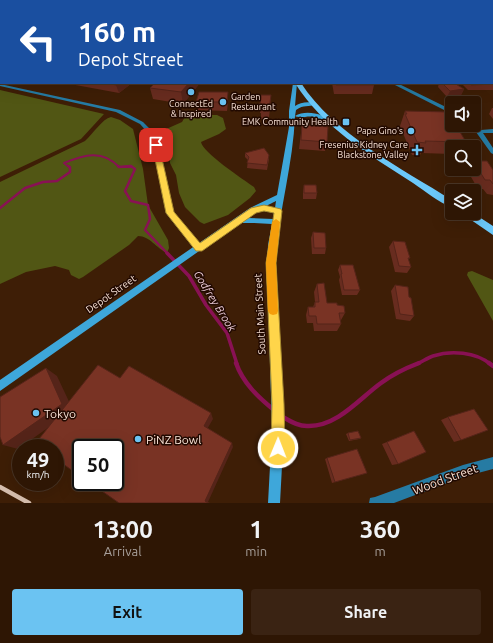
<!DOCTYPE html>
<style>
body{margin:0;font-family:Ubuntu,sans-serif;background:#3a2313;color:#f1f3f6;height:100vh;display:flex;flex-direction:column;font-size:15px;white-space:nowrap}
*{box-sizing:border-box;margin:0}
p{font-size:13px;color:#a79f9a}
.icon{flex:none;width:22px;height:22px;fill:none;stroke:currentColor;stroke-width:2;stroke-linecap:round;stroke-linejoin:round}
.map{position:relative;height:503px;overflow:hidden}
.side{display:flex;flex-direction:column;background:#2e1604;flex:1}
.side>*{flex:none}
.guide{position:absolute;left:0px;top:0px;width:493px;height:84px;box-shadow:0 4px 16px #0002,0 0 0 1px #493526;background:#1a4fa0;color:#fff;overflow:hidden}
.buttons{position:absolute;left:445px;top:96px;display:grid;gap:8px}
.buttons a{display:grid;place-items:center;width:36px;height:36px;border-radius:4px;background:#2e1604;box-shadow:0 4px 16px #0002,0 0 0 1px #493526;font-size:20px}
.speed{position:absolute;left:12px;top:439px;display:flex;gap:8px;font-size:20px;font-weight:700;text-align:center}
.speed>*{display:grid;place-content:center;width:52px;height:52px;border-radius:50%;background:#2e1604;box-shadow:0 4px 16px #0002,0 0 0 1px #493526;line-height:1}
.speed small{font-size:10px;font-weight:400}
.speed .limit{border:2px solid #111;border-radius:6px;background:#fff;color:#111}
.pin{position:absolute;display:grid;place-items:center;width:34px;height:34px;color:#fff;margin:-17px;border-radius:8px;box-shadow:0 2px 6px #0006}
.me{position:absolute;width:44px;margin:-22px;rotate:1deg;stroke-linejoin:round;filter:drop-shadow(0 0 3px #0008)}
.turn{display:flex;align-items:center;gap:14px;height:84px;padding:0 12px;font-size:18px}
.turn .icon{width:52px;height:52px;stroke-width:2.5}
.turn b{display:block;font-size:28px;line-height:34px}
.eta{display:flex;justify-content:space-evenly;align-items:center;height:68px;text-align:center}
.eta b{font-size:24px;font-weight:600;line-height:28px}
.action{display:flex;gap:8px;margin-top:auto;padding:8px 12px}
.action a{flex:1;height:46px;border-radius:4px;background:#6bc3f2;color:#111;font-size:16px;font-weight:600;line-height:46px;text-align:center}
.action a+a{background:#3a2313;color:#f1f3f6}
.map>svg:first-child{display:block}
.green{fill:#515614}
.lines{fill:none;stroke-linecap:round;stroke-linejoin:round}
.stream-far3{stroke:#891154;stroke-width:2}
.stream-far2{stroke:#891154;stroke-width:2.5}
.stream-far1{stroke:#891154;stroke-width:3.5}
.stream{stroke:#891154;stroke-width:4.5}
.minor{fill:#267ba3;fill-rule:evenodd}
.secondary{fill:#3ea7da;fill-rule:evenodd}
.primary{fill:#6bc8f9;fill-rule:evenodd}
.rail{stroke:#d6beae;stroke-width:4.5}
.wall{fill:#682c1f}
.shaded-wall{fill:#552419}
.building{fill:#793324;stroke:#552419}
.route{fill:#ffd54a;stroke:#a68a30}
.slow{fill:#f59e0b}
.poi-dot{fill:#6bc3f2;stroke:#210900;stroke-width:1.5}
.labels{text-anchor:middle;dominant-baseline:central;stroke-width:3;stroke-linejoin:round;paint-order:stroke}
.far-poi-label{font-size:9px;fill:#fbe4d7;stroke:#210900;text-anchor:end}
.street-label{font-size:10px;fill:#fbe4d7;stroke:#210900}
.water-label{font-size:11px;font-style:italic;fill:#ecccd8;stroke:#210900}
.near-poi-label{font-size:12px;fill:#fbe4d7;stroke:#210900;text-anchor:start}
.near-street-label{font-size:12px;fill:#fbe4d7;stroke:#210900}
</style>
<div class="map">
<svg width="493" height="503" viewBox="0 0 493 503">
<rect width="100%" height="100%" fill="#3e1e06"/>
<path class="green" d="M 0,90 L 104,114 L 81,139 L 0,177 Z
M 188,115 L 217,115 L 223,118 L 226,129 L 219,134 L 201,142 C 202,152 244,180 254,187 L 256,191 L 250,198 L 228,215 L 204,224 L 200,222 L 185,207 L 179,193 L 176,175 L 170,163 L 170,152 L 163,134 L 164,130 L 182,122 L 185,117 Z
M 111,117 L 120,120 L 133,129 L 143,169 L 148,205 L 168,240 L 169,248 L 167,253 C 156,248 150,236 138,236 L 129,245 L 83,277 L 79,279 L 71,275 L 69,270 L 55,266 L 26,272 L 0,284 L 0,182 L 85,141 C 93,134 102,119 111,117 Z
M 472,271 L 493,280 L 493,321 L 467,275 L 468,272 Z"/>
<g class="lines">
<path class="stream-far3" d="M 69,167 L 64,163 C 84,155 102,149 119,167
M 124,167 L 132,167"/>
<path class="stream-far2" d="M 118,166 L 119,167 L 131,166 L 135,169 L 125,191 L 131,201 L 148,205 L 150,219 L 145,230 L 168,254
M 0,208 L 25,188 L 43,182 L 57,181 L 70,172 L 70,167 L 68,166"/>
<path class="stream-far1" d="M 167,253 L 189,276 L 206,305 L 227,333 L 237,364
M 417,364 C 422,362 427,358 433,356 C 451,350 476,352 490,364"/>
<path class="stream" d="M 236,363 C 243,383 258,397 274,410
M 489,363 L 493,366
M 281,416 C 290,421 299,427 309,426 C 338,426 360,398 381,383 C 393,374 406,368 419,363"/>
<path class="minor" d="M 391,83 L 397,83 L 452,110 L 452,114 Z
M 0,84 L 120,110 L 143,122 L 153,132 L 159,145 L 173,212 L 202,247 L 203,249 L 202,251 L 196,251 L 166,213 L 153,145 L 148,133 L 140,124 L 116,112 L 0,86 Z
M 474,123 L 476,124 L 481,130 L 493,129 L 493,133 L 483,133 L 493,148 L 493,154 L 491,153 L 471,125 L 474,125 Z
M 493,457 L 493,469 L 463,477 L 394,503 L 369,503 L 370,498 L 375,497 L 463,465 Z"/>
<path class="secondary" d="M 293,83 L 297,83 L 295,106 C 300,102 311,101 316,104 C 308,108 304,104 296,110 L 295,116 C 306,109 324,114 334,122 C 328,125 321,119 315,117 C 308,115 300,119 295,116 C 293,168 277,216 275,268 L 284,429 L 280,503 L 268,503 L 272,429 L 267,268 L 268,245 L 272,224 L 254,223 L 239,223 L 0,391 L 0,380 L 250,208 L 277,195 L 289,127 L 289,111 ZM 276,201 L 275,208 L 266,206 ZM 264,211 L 274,213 L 273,219 L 247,218 L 255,212 Z"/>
<path class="primary" d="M 288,0 L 292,0 L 292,1 L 288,1 Z
M 295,83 L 301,83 C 333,133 402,169 452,200 L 452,207 C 439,203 425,191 413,183 C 370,155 323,128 295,83 Z
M 461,213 L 473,213 L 493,226 L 493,235 Z"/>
<path class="rail" d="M 0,487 L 29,503"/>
</g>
<path class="wall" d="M 0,26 L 1,26 L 1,54 L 0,54 Z
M 493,75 L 493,90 L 468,90 L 461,83 L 492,83 Z
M 70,83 L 132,83 L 119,93 L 70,84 Z
M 155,83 L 200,83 L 183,104 L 153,99 L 150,88 Z
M 332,83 L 374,83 L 374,85 L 372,94 L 334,94 Z
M 439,83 L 454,83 L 464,89 L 461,95 L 447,97 L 438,87 Z
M 228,92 L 228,101 L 227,111 L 198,110 L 196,102 Z
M 271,95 L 269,119 L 261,119 L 261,113 L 260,113 L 260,104 Z
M 492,108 L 493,108 L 493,119 L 489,114 Z
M 405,111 L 466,142 L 463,147 L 452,147 L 452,154 L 421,153 L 420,155 L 412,155 L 400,126 Z
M 302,125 L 327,142 L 325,151 L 299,149 Z
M 245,153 L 269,159 L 267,170 L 247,168 L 248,160 L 245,157 Z
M 474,161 L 493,170 L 493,195 L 487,194 L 483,189 L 478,189 L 467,170 L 468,169 L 474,169 Z
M 304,185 L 317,193 L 316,199 L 303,199 L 303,191 Z
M 313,232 L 326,248 L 325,254 L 312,254 L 311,238 Z
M 393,241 L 410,258 L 408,259 L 411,267 L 407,273 L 395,272 L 389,247 Z
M 340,265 L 360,290 L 357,295 L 342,295 L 339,280 L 340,277 L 338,270 Z
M 317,284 L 327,303 L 337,305 L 345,313 L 341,320 L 340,320 L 341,324 L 337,331 L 314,331 L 313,323 L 307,323 L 306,315 L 308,307 L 313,307 L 315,302 L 314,292 Z
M 395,285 L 409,297 L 414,316 L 410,321 L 396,319 L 391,291 Z
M 448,417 L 461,440 L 454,442 L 441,420 Z
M 414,431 L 398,464 L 392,465 L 382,444 Z
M 348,433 L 361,438 L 359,439 L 349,441 L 346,434 Z
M 327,458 L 367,473 L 332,483 L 325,459 Z"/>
<path class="shaded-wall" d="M 119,83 L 132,83 L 119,93 L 116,85 Z
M 189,83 L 200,83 L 183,104 L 181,92 Z
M 464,89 L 461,95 L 447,97 L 450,91 Z
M 228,92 L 228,101 L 227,111 L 227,102 Z
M 46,368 L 57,376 L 73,410 L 18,449 L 3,445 Z
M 211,413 L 213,419 L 206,431 L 204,426 Z
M 232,443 L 233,447 L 208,502 L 210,503 L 208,503 L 205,501 Z"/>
<path class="building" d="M 133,0 L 276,0 L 276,1 L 133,1 Z
M 308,0 L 320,0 L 320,1 L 308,1 Z
M 0,26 L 1,26 L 1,47 L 0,47 Z
M 492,75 L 493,75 L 493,84 L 471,85 L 469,83 L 492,83 Z
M 107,83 L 119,83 L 116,85 Z
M 155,83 L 189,83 L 181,92 L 150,88 Z
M 336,83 L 374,83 L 374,85 L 336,85 Z
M 442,83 L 454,83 L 464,89 L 450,91 Z
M 199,92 L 228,92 L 227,102 L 196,102 Z
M 261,95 L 271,95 L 269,110 L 261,110 L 262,104 L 260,104 Z
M 405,111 L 448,112 L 452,119 L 452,125 L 456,125 L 466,142 L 425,141 L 426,143 L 417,142 L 405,114 L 407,114 Z
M 302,125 L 328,127 L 327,142 L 301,140 Z
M 264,148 L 269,155 L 267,165 L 247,163 L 249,157 L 245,153 Z
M 474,161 L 487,161 L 493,170 L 493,184 L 490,180 L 485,180 L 474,162 Z
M 304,185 L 316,185 L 317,193 L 304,193 Z
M 313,232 L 325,233 L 326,248 L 314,248 Z
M 393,241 L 405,242 L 410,258 L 408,258 L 411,267 L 399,266 Z
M 340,265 L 353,265 L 360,290 L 344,290 L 341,274 L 342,274 Z
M 324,283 L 327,303 L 337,303 L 337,305 L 344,306 L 345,313 L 339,313 L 341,324 L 317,324 L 316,316 L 309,316 L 308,307 L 315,307 L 315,302 L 319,302 L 317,284 Z
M 395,285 L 408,287 L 409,297 L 411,298 L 414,316 L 400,314 Z
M 98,365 L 120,378 L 129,366 L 211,413 L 204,426 L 232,443 L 205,501 L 208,503 L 119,503 L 89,482 L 115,482 L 115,448 L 81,448 L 81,477 L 55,458 L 55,448 L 40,448 L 35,444 Z
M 46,368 L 62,404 L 3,445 L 0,437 L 0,397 Z
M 474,409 L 488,430 L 461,440 L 448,417 Z
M 358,431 L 361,438 L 350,440 L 348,433 Z
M 414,431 L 426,452 L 398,464 L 387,442 Z
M 357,449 L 367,473 L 335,482 L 327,458 Z"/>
<path class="route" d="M 156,143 L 159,145 L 174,212 L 200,243 L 251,208 L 264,205 L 281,209 L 282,211 L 276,263 L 284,404 L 285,448 L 283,453 L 278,455 L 273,453 L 271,448 L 272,404 L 266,263 L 274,213 L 264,211 L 256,213 L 202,251 L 196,251 L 166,213 L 152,145 Z"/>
<path class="slow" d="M 276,219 L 280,222 L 276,263 L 278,311 L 277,314 L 273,315 L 270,314 L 268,311 L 266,263 L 272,222 Z"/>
<g class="poi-dot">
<circle cx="191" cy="92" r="4"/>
<circle cx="223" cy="102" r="4"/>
<rect x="342" y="118" width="8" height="8" rx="2"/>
<circle cx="411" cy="131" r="4"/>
<path d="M415 144h4v4h4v4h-4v4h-4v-4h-4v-4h4z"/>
<circle cx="36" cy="413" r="4"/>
<circle cx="138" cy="439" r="4"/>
</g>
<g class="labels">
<g class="far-poi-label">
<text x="231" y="97" text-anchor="start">Garden<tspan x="231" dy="10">Restaurant</tspan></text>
<text x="191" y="104" text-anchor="middle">ConnectEd<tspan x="191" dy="10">&amp; Inspired</tspan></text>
<text x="338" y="122">EMK Community Health</text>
<text x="403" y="131">Papa Gino's</text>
<text x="408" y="145">Fresenius Kidney Care<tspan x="408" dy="10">Blackstone Valley</tspan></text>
</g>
<g class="street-label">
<text transform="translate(111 294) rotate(-35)">Depot Street</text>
<text transform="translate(260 314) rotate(-93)">South Main Street</text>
</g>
<g class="water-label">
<text transform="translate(215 301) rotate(58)">Godfrey Brook</text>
</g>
<g class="near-poi-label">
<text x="44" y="413">Tokyo</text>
<text x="146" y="439">PiNZ Bowl</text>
</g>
<g class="near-street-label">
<text transform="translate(445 479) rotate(-20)">Wood Street</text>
</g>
</g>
</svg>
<div class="buttons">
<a><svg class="icon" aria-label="sound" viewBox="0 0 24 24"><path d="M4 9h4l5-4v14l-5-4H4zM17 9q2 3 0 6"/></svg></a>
<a><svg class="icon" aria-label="search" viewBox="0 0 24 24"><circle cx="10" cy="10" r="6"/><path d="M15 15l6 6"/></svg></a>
<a><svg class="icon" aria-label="layers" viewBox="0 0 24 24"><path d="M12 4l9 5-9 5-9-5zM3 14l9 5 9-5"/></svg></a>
</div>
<div class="speed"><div>49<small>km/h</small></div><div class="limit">50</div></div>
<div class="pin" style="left:156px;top:145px;background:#d93025"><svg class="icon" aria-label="arrive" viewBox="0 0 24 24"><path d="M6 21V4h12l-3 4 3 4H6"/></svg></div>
<svg class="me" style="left:278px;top:448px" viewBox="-20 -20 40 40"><circle r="17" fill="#ffd54a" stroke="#fff" stroke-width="3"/><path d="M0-11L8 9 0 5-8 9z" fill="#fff"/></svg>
<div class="guide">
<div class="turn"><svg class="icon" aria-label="left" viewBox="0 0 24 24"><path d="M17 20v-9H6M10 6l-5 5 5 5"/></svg><div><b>160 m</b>Depot Street</div></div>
</div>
</div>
<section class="side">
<div class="eta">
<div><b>13:00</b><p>Arrival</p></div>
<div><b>1</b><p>min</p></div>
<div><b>360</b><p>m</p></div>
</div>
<div class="action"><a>Exit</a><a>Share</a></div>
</section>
